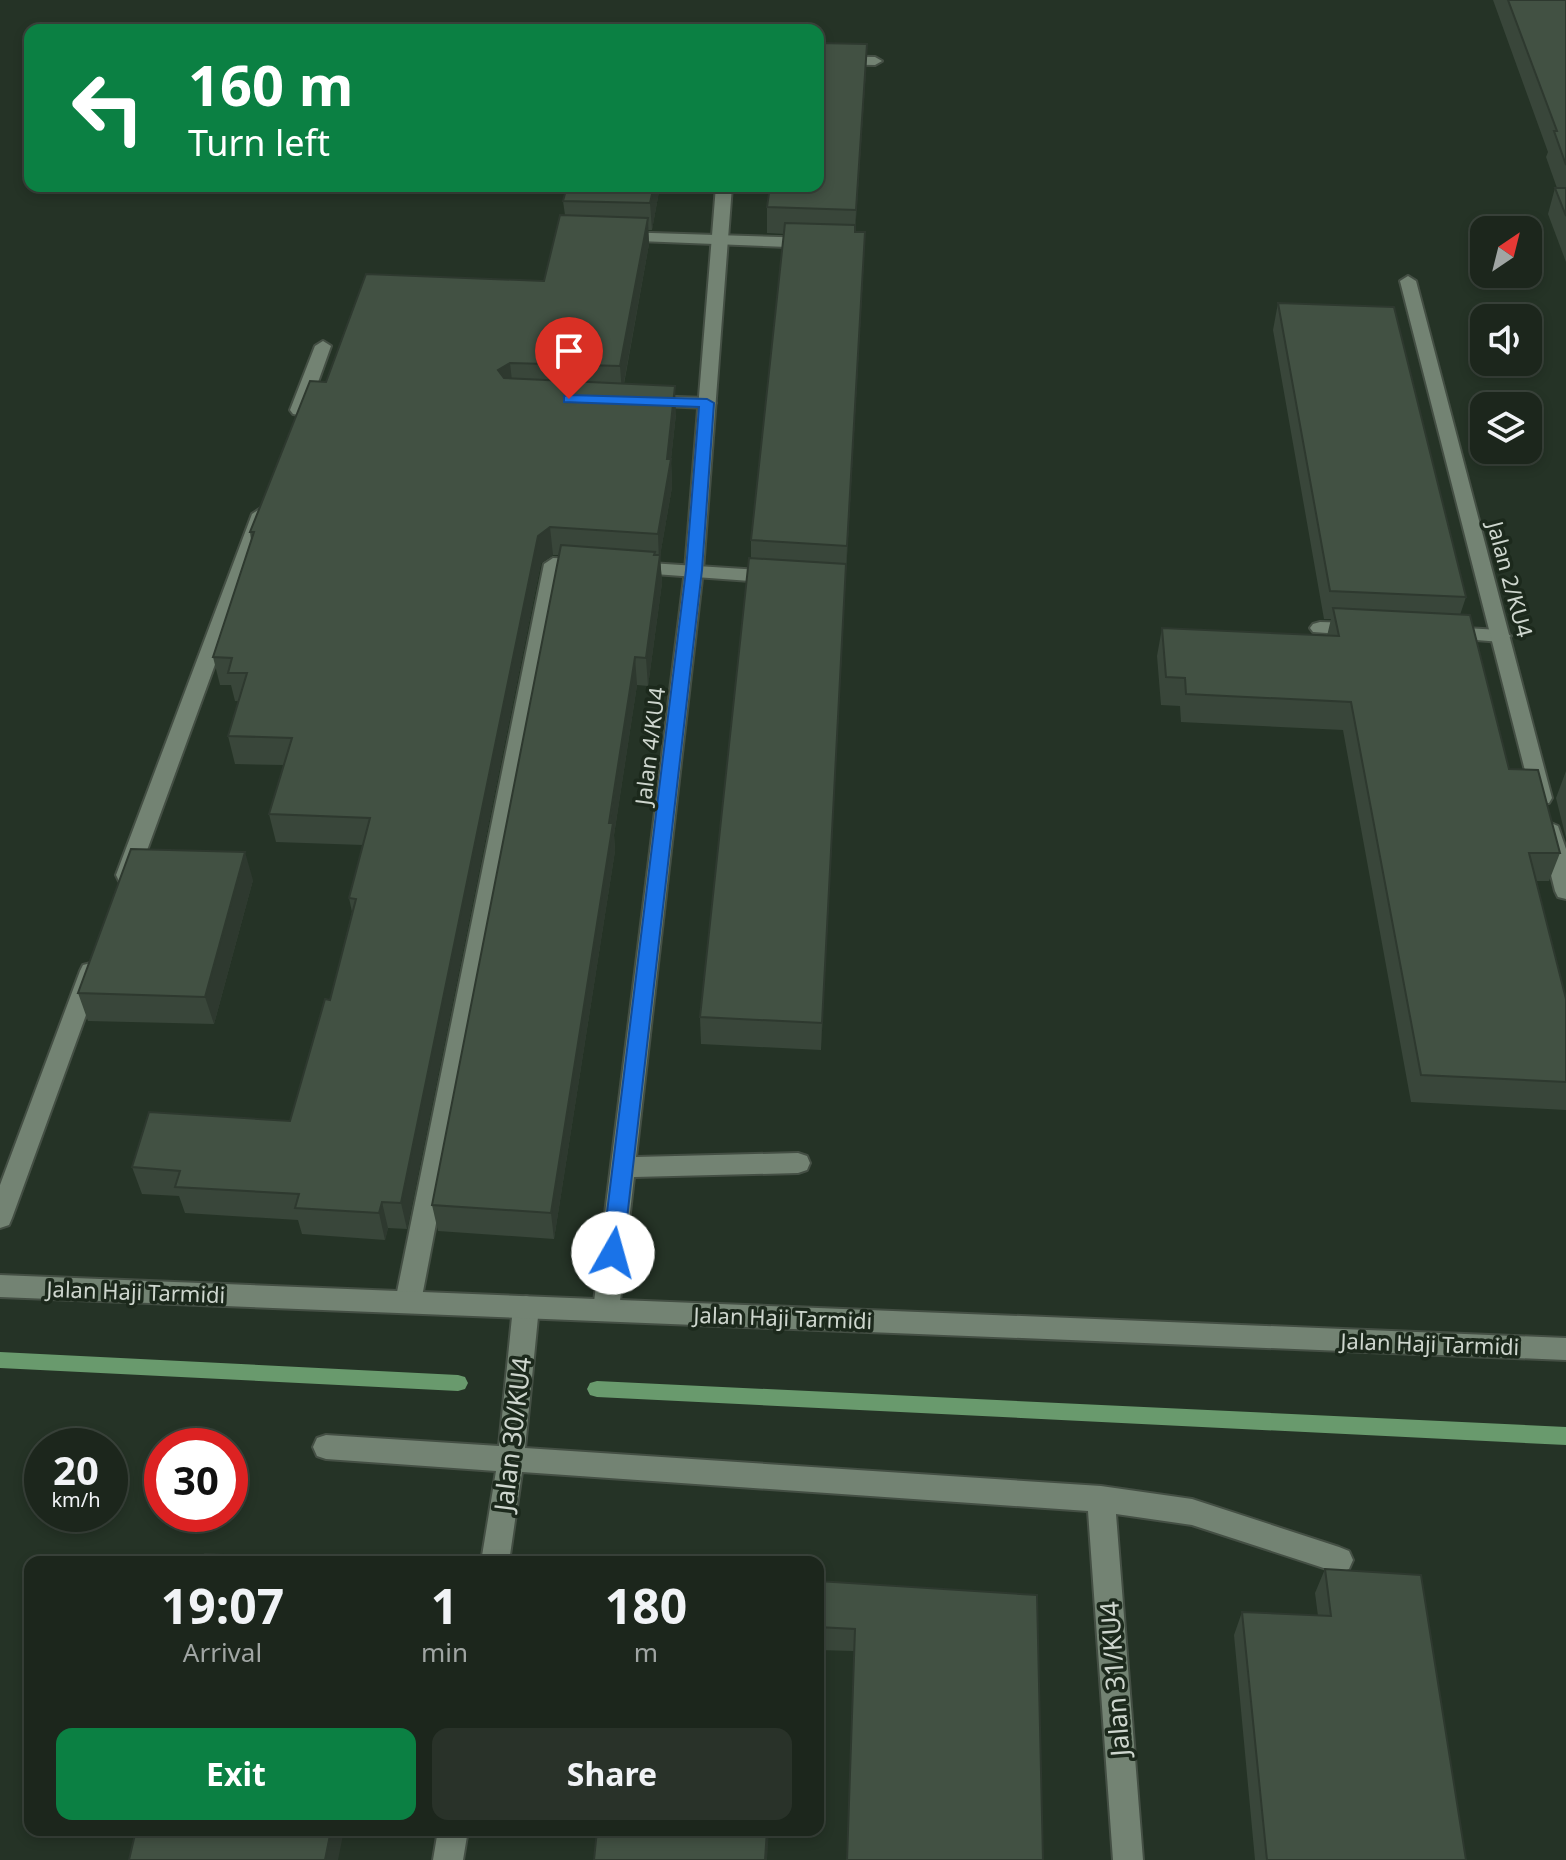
<!DOCTYPE html>
<style>
body{margin:0;font-family:"Noto Sans",sans-serif;background:#293229;color:#f1f3f6;height:100vh;display:flex;flex-direction:column;font-size:30px;white-space:nowrap}
*{box-sizing:border-box;margin:0}
p{font-size:26px;color:#a0a5a3}
.icon{flex:none;width:44px;height:44px;fill:none;stroke:currentColor;stroke-width:2;stroke-linecap:round;stroke-linejoin:round}
.map{position:relative;flex:1;overflow:hidden}
.panel{position:absolute;left:24px;top:1556px;width:800px;height:280px;display:flex;flex-direction:column;background:#1c261c;border-radius:16px;box-shadow:0 4px 12px #0003,0 0 0 2px #3a433b}
.panel>*{flex:none}
.banner{position:absolute;left:24px;top:24px;width:800px;height:168px;border-radius:16px;box-shadow:0 4px 12px #0003,0 0 0 2px #3a433b;background:#0b8043;color:#fff;overflow:hidden}
.needle{width:52px;rotate:35deg}
.tools{position:absolute;left:1470px;top:216px;display:grid;gap:16px}
.tools a{display:grid;place-items:center;width:72px;height:72px;border-radius:16px;background:#1c261c;box-shadow:0 4px 12px #0003,0 0 0 2px #3a433b;font-size:40px}
.speed{position:absolute;left:24px;top:1428px;display:flex;gap:16px;font-size:40px;font-weight:700;text-align:center}
.speed>*{display:grid;place-content:center;width:104px;height:104px;border-radius:50%;background:#1c261c;box-shadow:0 4px 12px #0003,0 0 0 2px #3a433b;line-height:1}
.speed small{font-size:20px;font-weight:400}
.speed .limit{border:12px solid #d22;background:#fff;color:#111}
.pin{position:absolute;display:grid;place-items:center;width:68px;height:68px;color:#fff;margin:-82px -34px;border-radius:50% 50% 50% 0;rotate:-45deg;box-shadow:0 0 8px #0007}
.pin .icon{rotate:45deg}
.me{position:absolute;width:88px;margin:-44px;rotate:7deg;stroke-linejoin:round;filter:drop-shadow(0 0 6px #0008)}
.turn{display:flex;align-items:center;gap:28px;height:168px;padding:0 32px;font-size:36px}
.turn .icon{width:104px;height:104px;stroke-width:2.5}
.turn b{display:block;font-size:56px;line-height:68px}
.eta{display:flex;justify-content:space-evenly;align-items:center;height:136px;text-align:center}
.eta b{font-size:48px;font-weight:700;line-height:56px}
.action{display:flex;gap:16px;margin-top:auto;padding:16px 32px}
.action a{flex:1;height:92px;border-radius:16px;background:#0b8043;color:#fff;font-size:32px;font-weight:700;line-height:92px;text-align:center}
.action a+a{background:#293229;color:#f1f3f6}
.map>svg:first-child{display:block}
.lines{fill:none;stroke-linecap:round;stroke-linejoin:round}
.stream{fill:#699a6d;fill-rule:evenodd}
.service-casing{stroke:#444f44;stroke-width:4}
.minor-casing{stroke:#444f44;stroke-width:4}
.tertiary-casing{stroke:#444f44;stroke-width:4}
.service{fill:#738373;fill-rule:evenodd}
.minor{fill:#738373;fill-rule:evenodd}
.tertiary{fill:#738373;fill-rule:evenodd}
.wall{fill:#39463a}
.shaded-wall{fill:#2e392f}
.building{fill:#425143;stroke:#2e392f;stroke-width:2}
.route{fill:#1a73e8;stroke:#114b97;stroke-width:2}
.labels{text-anchor:middle;dominant-baseline:central;stroke-width:7;stroke-linejoin:round;paint-order:stroke}
.street-label{font-size:22px;fill:#ced6ce;stroke:#1c291c}
.near-street-label{font-size:26px;fill:#ced6ce;stroke:#1c291c}
</style>
<div class="map">
<svg width="1566" height="1860" viewBox="0 0 1566 1860">
<rect width="100%" height="100%" fill="#253326"/>
<g class="lines">
<path class="stream" d="M 0,1352 L 458,1375 L 465,1377 L 468,1383 L 465,1389 L 458,1391 L 0,1368 Z
M 597,1381 L 1566,1427 L 1566,1445 L 597,1397 L 590,1395 L 587,1389 L 590,1383 Z"/>
<defs>
<path id="service" d="M 818,56 L 875,57 L 882,61 L 875,65 L 818,64 Z
M 620,232 L 813,238 L 821,243 L 813,248 L 614,240 L 614,234 Z
M 647,396 L 707,398 L 716,403 L 707,408 L 641,405 L 638,401 L 641,397 Z
M 553,558 L 584,559 L 593,565 L 584,571 L 561,570 L 421,1302 L 417,1310 L 408,1313 L 399,1310 L 395,1302 L 544,564 Z
M 634,562 L 776,571 L 785,577 L 776,583 L 627,572 L 625,568 L 627,564 Z
M 1320,622 L 1355,623 L 1365,629 L 1355,635 L 1313,632 L 1310,628 L 1313,624 Z
M 1446,627 L 1501,630 L 1511,636 L 1501,642 L 1439,637 L 1436,633 L 1439,629 Z"/>
<path id="minor" d="M 716,186 L 732,186 L 703,570 L 636,1157 L 798,1153 L 807,1156 L 810,1163 L 807,1170 L 798,1173 L 634,1177 L 619,1310 L 615,1318 L 606,1321 L 597,1318 L 593,1310 L 685,570 Z
M 1408,276 L 1416,281 L 1552,798 L 1549,803 L 1535,803 L 1532,798 L 1400,281 Z
M 323,341 L 331,346 L 308,410 L 299,415 L 293,414 L 290,410 L 315,346 Z
M 261,508 L 270,514 L 138,875 L 135,881 L 119,881 L 116,875 L 252,514 Z
M 1551,823 L 1558,826 L 1566,849 L 1566,899 L 1558,897 L 1555,891 L 1540,831 L 1544,826 Z
M 91,963 L 99,965 L 102,971 L 12,1218 L 9,1225 L 0,1228 L 0,1185 L 80,971 L 83,965 Z
M 526,1296 L 535,1299 L 539,1307 L 525,1448 L 1101,1486 L 1192,1499 L 1339,1547 L 1349,1551 L 1353,1560 L 1349,1569 L 1339,1573 L 1192,1525 L 1116,1514 L 1143,1860 L 1113,1860 L 1088,1511 L 522,1472 L 509,1562 L 481,1562 L 496,1471 L 326,1459 L 317,1456 L 313,1447 L 317,1438 L 326,1435 L 499,1446 L 513,1307 L 517,1299 Z
M 438,1830 L 468,1830 L 463,1860 L 433,1860 Z"/>
<path id="tertiary" d="M 0,1275 L 1566,1338 L 1566,1360 L 0,1297 Z"/>
</defs>
<use href="#service" class="service-casing"/>
<use href="#minor" class="minor-casing"/>
<use href="#tertiary" class="tertiary-casing"/>
<use href="#service" class="service"/>
<use href="#minor" class="minor"/>
<use href="#tertiary" class="tertiary"/>
</g>
<path class="wall" d="M 1493,0 L 1566,0 L 1566,262 L 1548,214 L 1555,188 L 1557,188 L 1546,157 L 1548,152 Z
M 866,70 L 855,232 L 865,232 L 864,259 L 846,574 L 821,1050 L 701,1044 L 700,1017 L 751,558 L 751,540 L 784,234 L 767,233 L 767,207 Z
M 567,186 L 660,186 L 652,230 L 648,230 L 649,244 L 624,384 L 676,414 L 671,459 L 672,487 L 660,556 L 662,583 L 648,686 L 637,685 L 614,835 L 615,851 L 554,1239 L 438,1231 L 432,1205 L 559,555 L 553,555 L 541,563 L 407,1229 L 388,1228 L 385,1240 L 302,1234 L 298,1220 L 185,1213 L 179,1196 L 142,1194 L 132,1167 L 290,1121 L 330,1000 L 352,912 L 349,898 L 363,845 L 276,842 L 269,814 L 284,765 L 235,764 L 228,736 L 238,701 L 235,701 L 231,685 L 220,685 L 213,657 L 251,540 L 250,532 L 326,382 L 544,281 L 565,215 L 563,201 Z
M 1278,303 L 1466,597 L 1460,615 L 1509,769 L 1560,853 L 1549,881 L 1536,881 L 1566,999 L 1566,1110 L 1411,1102 L 1343,730 L 1181,722 L 1180,706 L 1161,705 L 1157,656 L 1162,628 L 1327,636 L 1331,619 L 1324,619 L 1273,330 Z
M 1566,771 L 1566,838 L 1556,798 Z
M 253,880 L 214,1024 L 88,1021 L 78,993 Z
M 1325,1569 L 1466,1860 L 1255,1860 L 1234,1635 L 1242,1612 L 1318,1616 L 1315,1593 Z
M 818,1581 L 1037,1595 L 853,1651 L 818,1650 Z"/>
<path class="shaded-wall" d="M 867,44 L 866,70 L 855,236 L 856,210 Z
M 654,186 L 660,186 L 652,230 L 650,203 Z
M 648,218 L 649,244 L 622,393 L 620,366 Z
M 865,232 L 864,259 L 846,574 L 847,546 Z
M 510,363 L 513,390 L 498,370 Z
M 675,386 L 676,414 L 671,459 L 672,487 L 660,556 L 662,583 L 648,686 L 646,658 L 659,562 L 658,534 Z
M 550,527 L 553,555 L 541,563 L 407,1229 L 401,1203 L 538,536 Z
M 846,564 L 845,592 L 821,1050 L 822,1023 Z
M 635,657 L 637,685 L 614,835 L 615,851 L 554,1239 L 551,1213 Z
M 245,852 L 253,880 L 214,1024 L 205,997 Z
M 382,1202 L 388,1228 L 385,1240 L 379,1213 Z
M 331,1830 L 344,1830 L 338,1860 L 325,1860 Z
M 767,1830 L 769,1830 L 767,1860 L 765,1860 Z"/>
<path class="building" d="M 1508,0 L 1566,0 L 1566,165 L 1554,131 L 1557,131 Z
M 818,43 L 867,44 L 856,210 L 767,207 L 770,186 L 818,186 Z
M 567,186 L 654,186 L 650,203 L 563,201 Z
M 1555,188 L 1566,188 L 1566,216 Z
M 560,215 L 648,218 L 620,366 L 510,363 L 498,370 L 504,378 L 675,386 L 667,459 L 671,459 L 658,534 L 550,527 L 538,536 L 401,1203 L 382,1202 L 379,1213 L 295,1208 L 299,1194 L 175,1187 L 180,1171 L 132,1167 L 149,1112 L 290,1121 L 325,999 L 330,1000 L 356,899 L 349,898 L 370,818 L 269,814 L 292,738 L 228,736 L 247,673 L 228,673 L 232,658 L 213,657 L 254,532 L 250,532 L 310,381 L 326,382 L 366,274 L 544,281 Z
M 785,223 L 855,225 L 855,232 L 865,232 L 847,546 L 751,540 Z
M 1278,303 L 1394,307 L 1466,597 L 1330,591 Z
M 561,545 L 655,552 L 654,555 L 660,555 L 646,658 L 635,657 L 609,823 L 613,823 L 551,1213 L 432,1205 Z
M 749,558 L 846,564 L 822,1023 L 700,1017 Z
M 1333,608 L 1470,615 L 1509,769 L 1538,770 L 1560,853 L 1529,853 L 1566,999 L 1566,1082 L 1421,1075 L 1351,702 L 1186,694 L 1185,678 L 1166,677 L 1162,628 L 1339,636 Z
M 131,849 L 245,852 L 205,997 L 78,993 Z
M 205,1554 L 352,1562 L 203,1562 Z
M 1325,1569 L 1421,1575 L 1466,1860 L 1267,1860 L 1242,1612 L 1331,1616 Z
M 818,1581 L 1037,1595 L 1043,1860 L 847,1860 L 855,1629 L 818,1627 Z
M 136,1830 L 331,1830 L 325,1860 L 129,1860 Z
M 597,1830 L 767,1830 L 765,1860 L 594,1860 Z"/>
<path class="route" d="M 569,395 L 707,399 L 714,403 L 702,570 L 623,1253 L 620,1259 L 613,1261 L 605,1259 L 602,1253 L 686,570 L 699,407 L 564,402 L 564,396 Z"/>
<g class="labels">
<g class="street-label">
<text transform="translate(1511 579) rotate(75)">Jalan 2/KU4</text>
<text transform="translate(649 746) rotate(-83)">Jalan 4/KU4</text>
<text transform="translate(136 1291) rotate(2)">Jalan Haji Tarmidi</text>
<text transform="translate(783 1317) rotate(2)">Jalan Haji Tarmidi</text>
<text transform="translate(1430 1343) rotate(2)">Jalan Haji Tarmidi</text>
</g>
<g class="near-street-label">
<text transform="translate(512 1434) rotate(-83)">Jalan 30/KU4</text>
<text transform="translate(1114 1679) rotate(-94)">Jalan 31/KU4</text>
</g>
</g>
</svg>
<div class="tools">
<a><svg class="needle" viewBox="-14 -14 28 28"><path d="M0-13l5 13h-10z" fill="#e53935"/><path d="M0 13l5-13h-10z" fill="#a0a5a3"/></svg></a>
<a><svg class="icon" aria-label="sound" viewBox="0 0 24 24"><path d="M4 9h4l5-4v14l-5-4H4zM17 9q2 3 0 6"/></svg></a>
<a><svg class="icon" aria-label="layers" viewBox="0 0 24 24"><path d="M12 4l9 5-9 5-9-5zM3 14l9 5 9-5"/></svg></a>
</div>
<div class="speed"><div>20<small>km/h</small></div><div class="limit">30</div></div>
<div class="pin" style="left:569px;top:399px;background:#d93025"><svg class="icon" aria-label="arrive" viewBox="0 0 24 24"><path d="M6 21V4h12l-3 4 3 4H6"/></svg></div>
<svg class="me" style="left:613px;top:1253px" viewBox="-20 -20 40 40"><circle r="19" fill="#fff"/><path d="M0-13L10 11 0 6-10 11z" fill="#1a73e8"/></svg>
<div class="banner">
<div class="turn"><svg class="icon" aria-label="left" viewBox="0 0 24 24"><path d="M17 20v-9H6M10 6l-5 5 5 5"/></svg><div><b>160 m</b>Turn left</div></div>
</div>
<section class="panel">
<div class="eta">
<div><b>19:07</b><p>Arrival</p></div>
<div><b>1</b><p>min</p></div>
<div><b>180</b><p>m</p></div>
</div>
<div class="action"><a>Exit</a><a>Share</a></div>
</section>
</div>
